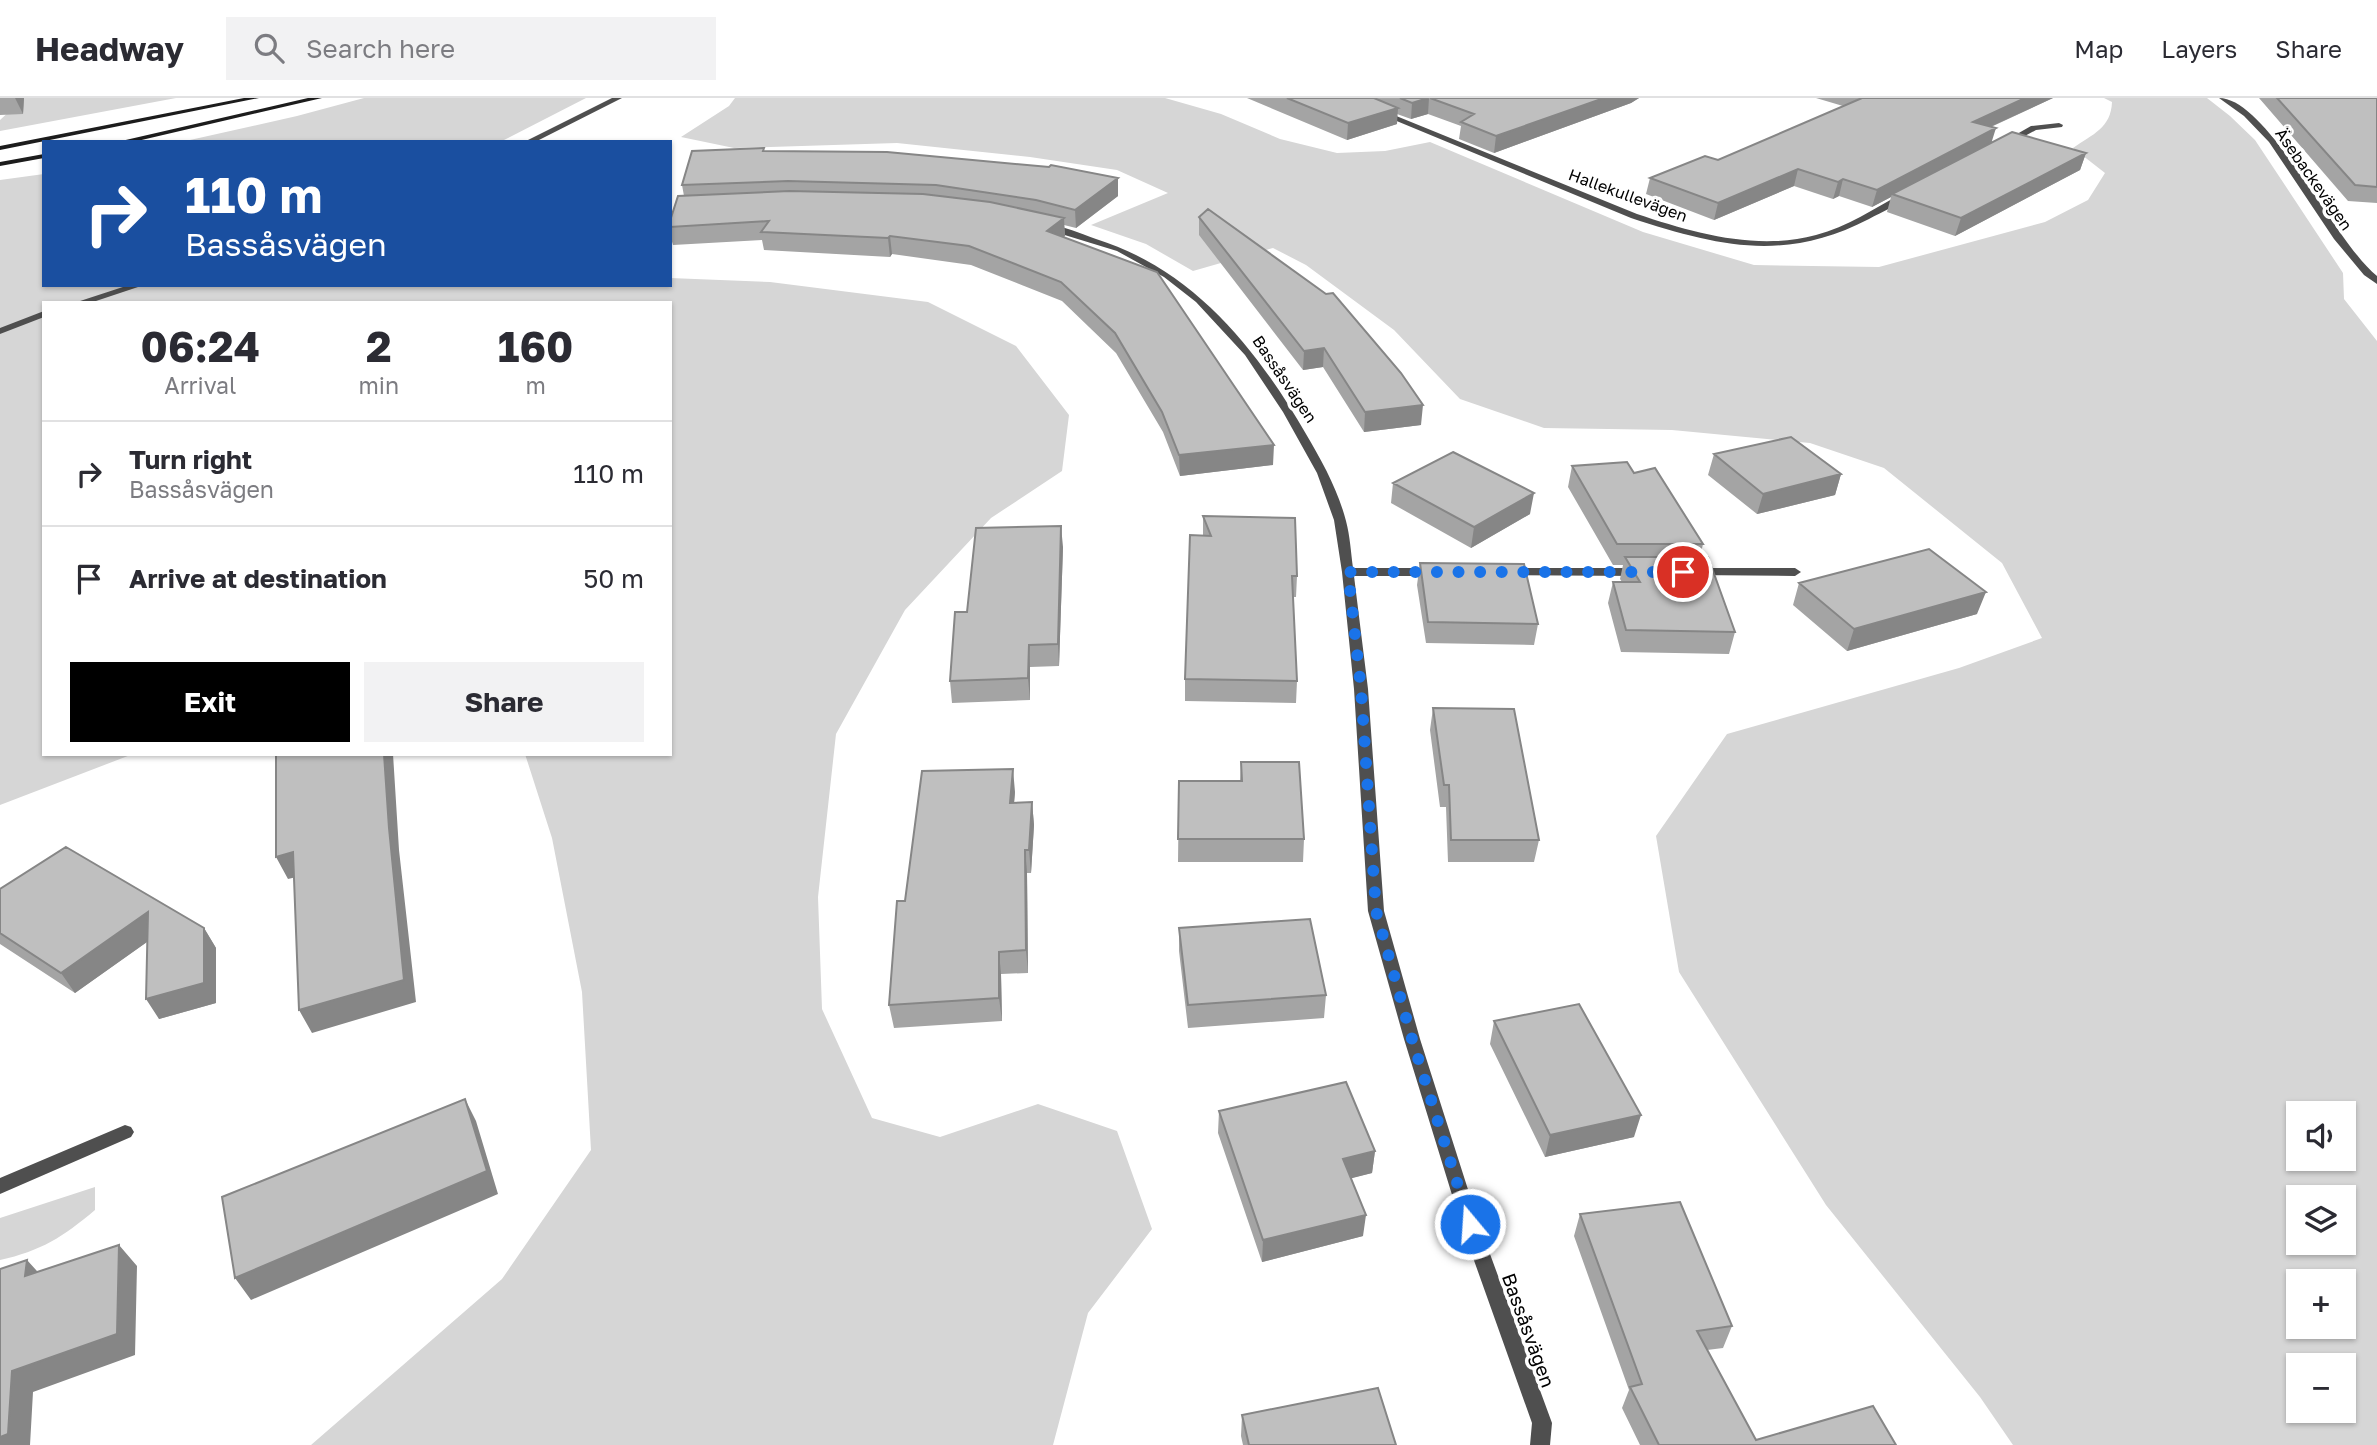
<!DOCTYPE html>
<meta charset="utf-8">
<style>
body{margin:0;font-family:"Golos Text",sans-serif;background:#f2f2f3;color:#2b2b33;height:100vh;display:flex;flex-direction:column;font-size:26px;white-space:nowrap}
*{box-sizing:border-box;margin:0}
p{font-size:23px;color:#7c7c81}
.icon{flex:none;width:38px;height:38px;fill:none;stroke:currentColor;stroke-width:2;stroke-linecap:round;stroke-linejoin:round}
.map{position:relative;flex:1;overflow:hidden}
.sheet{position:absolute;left:42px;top:203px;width:630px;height:455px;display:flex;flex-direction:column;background:#fff;border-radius:0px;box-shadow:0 2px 5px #0004}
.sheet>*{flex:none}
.banner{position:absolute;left:42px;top:42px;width:630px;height:147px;border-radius:0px;box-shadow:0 2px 5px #0004;background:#1a4fa0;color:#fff;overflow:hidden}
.controls{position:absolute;left:2286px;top:1003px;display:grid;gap:14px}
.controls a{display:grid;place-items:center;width:70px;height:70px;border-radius:0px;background:#fff;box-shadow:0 2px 5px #0004;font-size:35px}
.pin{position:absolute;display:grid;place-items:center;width:60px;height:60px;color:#fff;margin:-30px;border:4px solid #fff;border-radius:50%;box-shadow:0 2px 7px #0007}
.me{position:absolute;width:77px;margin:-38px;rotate:342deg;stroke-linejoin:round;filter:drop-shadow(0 0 5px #0008)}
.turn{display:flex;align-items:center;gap:24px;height:147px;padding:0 28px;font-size:32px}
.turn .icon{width:91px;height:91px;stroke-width:2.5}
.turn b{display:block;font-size:49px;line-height:60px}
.eta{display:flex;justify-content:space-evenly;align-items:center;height:119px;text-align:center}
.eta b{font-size:42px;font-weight:700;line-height:49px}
.primary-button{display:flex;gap:14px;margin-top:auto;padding:14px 28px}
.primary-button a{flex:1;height:80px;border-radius:0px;background:#000;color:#fff;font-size:28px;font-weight:700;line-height:80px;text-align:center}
.primary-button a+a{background:#f2f2f3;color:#2b2b33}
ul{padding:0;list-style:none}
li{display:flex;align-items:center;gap:21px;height:105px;padding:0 28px;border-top:2px solid #e1e1e2}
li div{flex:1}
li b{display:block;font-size:26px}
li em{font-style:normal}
header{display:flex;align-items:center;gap:42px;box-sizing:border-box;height:98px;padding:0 35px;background:#fff;border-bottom:2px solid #e1e1e2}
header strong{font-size:33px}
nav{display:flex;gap:38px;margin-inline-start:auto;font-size:24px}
.search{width:490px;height:63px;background:#f2f2f3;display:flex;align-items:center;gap:18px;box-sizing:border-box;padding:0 24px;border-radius:0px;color:#7c7c81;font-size:26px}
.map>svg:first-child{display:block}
.green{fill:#d6d6d6;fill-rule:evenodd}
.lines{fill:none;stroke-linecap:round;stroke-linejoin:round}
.street{fill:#4f4f4f;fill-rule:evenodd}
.secondary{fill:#1c1c1c;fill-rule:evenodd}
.wall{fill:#a4a4a4}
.shaded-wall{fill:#868686}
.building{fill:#bfbfbf;stroke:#868686;stroke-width:2}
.route{stroke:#1a73e8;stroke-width:12;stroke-dasharray:0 21.6}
.labels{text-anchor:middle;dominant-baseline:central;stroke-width:7;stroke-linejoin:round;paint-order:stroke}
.far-street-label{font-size:16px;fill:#000;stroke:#fff}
.street-label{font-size:19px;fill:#000;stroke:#fff}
</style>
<header>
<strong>Headway</strong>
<div class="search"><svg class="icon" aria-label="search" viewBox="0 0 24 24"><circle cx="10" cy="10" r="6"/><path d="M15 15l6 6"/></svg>Search here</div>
<nav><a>Map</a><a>Layers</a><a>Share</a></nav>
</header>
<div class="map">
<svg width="2377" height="1347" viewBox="0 0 2377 1347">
<rect width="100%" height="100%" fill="#fff"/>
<path class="green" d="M 24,0 L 176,0 L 0,33 L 0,22 Z
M 364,0 L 586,0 L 500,44 L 181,44 L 297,18 Z
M 735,0 L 1165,0 L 1221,16 L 1280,41 L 1337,55 L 1385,53 L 1430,44 L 1643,134 L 1754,167 L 1879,169 L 2045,124 L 2088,102 L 2105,75 L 2073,50 C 2093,36 2111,30 2112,4 L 2104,0 L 2207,0 L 2230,18 L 2255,42 L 2343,175 L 2344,201 L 2377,243 L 2377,1347 L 2013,1347 L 1980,1299 L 1826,1107 L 1679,874 L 1656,738 L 1727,636 L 1959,570 L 2042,540 L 2002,465 L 1884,370 L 1810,345 L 1672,332 L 1544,330 L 1460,301 L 1394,232 L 1306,167 L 1273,150 L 1193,173 L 1146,146 L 1091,127 L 1168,95 L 1117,72 L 1030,59 L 897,45 L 734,50 L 681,39 L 729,8 ZM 2298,1015 L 2343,1015 L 2343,1060 L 2298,1060 ZM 2298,1099 L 2343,1099 L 2343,1144 L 2298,1144 ZM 2298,1183 L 2343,1183 L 2343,1228 L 2298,1228 ZM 2298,1267 L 2343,1267 L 2343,1312 L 2298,1312 Z
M 44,76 L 44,187 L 670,187 L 670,180 L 770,184 L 928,204 L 1016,248 L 1069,317 L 1062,373 L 991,420 L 905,512 L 836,636 L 818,799 L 822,911 L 872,1020 L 940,1039 L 1038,1006 L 1117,1033 L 1152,1131 L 1088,1215 L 1053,1347 L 311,1347 L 502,1181 L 591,1052 L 582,894 L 552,740 L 525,656 L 670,656 L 670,205 L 44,205 L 44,656 L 133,656 L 0,707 L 0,82 Z
M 95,1089 L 95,1112 C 63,1139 41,1153 0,1162 L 0,1120 Z"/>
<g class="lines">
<path class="street" d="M 612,0 L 622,0 L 535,44 L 524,44 Z
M 1341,0 L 1352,0 L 1637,116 C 1694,135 1756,153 1816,137 C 1847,129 1875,110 1903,95 L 1910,97 C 1898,107 1882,114 1869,121 C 1784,165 1717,148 1631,120 Z
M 2219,0 C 2268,0 2335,145 2377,178 L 2377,186 L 2364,177 L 2334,141 L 2269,44 L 2244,18 Z
M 2059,25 L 2063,27 L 2062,29 L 2036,32 L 2010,46 L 2003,44 L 2031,28 Z
M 1045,127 C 1061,126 1081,136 1096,141 C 1193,171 1257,251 1306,336 C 1322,363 1338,392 1346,423 C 1350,438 1351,455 1353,470 L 1437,470 L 1443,474 L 1437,478 L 1354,478 L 1368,591 L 1384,813 L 1420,941 L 1479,1126 L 1552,1325 L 1550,1347 L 1530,1347 L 1532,1325 L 1461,1126 L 1404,941 L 1368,813 L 1354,591 L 1342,474 L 1334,422 L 1317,375 L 1283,314 L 1245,257 L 1196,204 L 1164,179 L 1117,153 L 1045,131 Z
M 129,187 L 144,187 L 90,205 L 74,205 Z
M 44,213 L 44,219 L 0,236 L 0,230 Z
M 1507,470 L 1640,470 L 1646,474 L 1640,478 L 1503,477 L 1501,474 L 1503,471 Z
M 1696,470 L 1795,470 L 1801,474 L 1795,478 L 1692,477 L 1690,474 L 1692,471 Z
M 125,1027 L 131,1029 L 134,1034 L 131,1039 L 0,1096 L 0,1080 Z"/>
<path class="secondary" d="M 244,0 L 259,0 L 0,52 L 0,48 Z
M 308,0 L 322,0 L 133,44 L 117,44 Z
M 44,56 L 44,60 L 0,68 L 0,64 Z"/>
</g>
<path class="wall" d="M 0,0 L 24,0 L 23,16 L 0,17 Z
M 1247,0 L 1639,0 L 1631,5 L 1494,55 L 1459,41 L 1461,28 L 1428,16 L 1411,21 L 1397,16 L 1397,26 L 1347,42 Z
M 1816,0 L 2053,0 L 1991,29 L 1992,44 L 2086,55 L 2080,72 L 1955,138 L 1887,114 L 1891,99 L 1872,109 L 1839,98 L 1833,101 L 1794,88 L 1714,122 L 1646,96 L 1650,80 L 1718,62 L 1843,8 Z
M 2259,0 L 2377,0 L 2377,105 L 2348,103 Z
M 764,50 L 764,53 L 1118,80 L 1118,98 L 1076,130 L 1064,127 L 1065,138 L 1064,139 L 1273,367 L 1180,378 L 1163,334 L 1116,255 L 1062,203 L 971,167 L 892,156 L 890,159 L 764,152 L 762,142 L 673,147 L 670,137 L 670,123 L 684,98 L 682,87 Z
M 1199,119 L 1421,327 L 1364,334 L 1323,269 L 1303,272 L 1199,137 Z
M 1714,356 L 1841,376 L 1835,397 L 1757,416 L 1708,377 Z
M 1572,368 L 1634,375 L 1703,446 L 1700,459 L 1735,534 L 1729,556 L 1621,554 L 1608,505 L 1613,484 L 1622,484 L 1620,481 L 1623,467 L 1613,467 L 1568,389 Z
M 1393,385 L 1530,416 L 1471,450 L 1391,405 Z
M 1203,418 L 1297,478 L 1296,499 L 1293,499 L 1297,583 L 1296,605 L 1185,603 L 1185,581 L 1203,437 Z
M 1063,449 L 1059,568 L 1030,569 L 1030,602 L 952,605 L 950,583 L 967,514 Z
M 1420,465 L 1538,526 L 1534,547 L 1426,545 L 1417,487 Z
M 1799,485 L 1977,516 L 1847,553 L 1793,507 Z
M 1433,610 L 1539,742 L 1534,764 L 1448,764 L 1446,709 L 1440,709 L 1430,632 Z
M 1241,664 L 1304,741 L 1303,764 L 1178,764 L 1179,683 L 1240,683 Z
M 1015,694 L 1014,705 L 1032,704 L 1034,727 L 1031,775 L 1027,775 L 1028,875 L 1001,876 L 1002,923 L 894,930 L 889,907 L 905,803 Z
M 0,791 L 204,830 L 216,850 L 216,905 L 159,921 L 147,844 L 75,895 L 0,846 Z
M 1179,830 L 1326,897 L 1324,920 L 1188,930 L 1179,853 Z
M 1494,923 L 1634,1039 L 1545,1059 L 1490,946 Z
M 1219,1013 L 1375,1053 L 1372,1075 L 1351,1080 L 1363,1138 L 1262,1164 L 1218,1035 Z
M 1580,1116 L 1732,1228 L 1723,1250 L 1707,1252 L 1756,1342 L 1896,1347 L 1640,1347 L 1622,1310 L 1629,1292 L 1574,1138 Z
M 1242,1317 L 1396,1347 L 1243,1347 L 1241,1338 Z"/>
<path class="shaded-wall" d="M 15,0 L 24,0 L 23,16 Z
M 1429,0 L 1428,16 L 1411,21 L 1412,5 Z
M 1604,0 L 1639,0 L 1631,5 L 1494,55 L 1496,38 Z
M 2025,0 L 2053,0 L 1968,39 L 1973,24 Z
M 1398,10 L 1397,26 L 1347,42 L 1348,25 Z
M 1996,30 L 1991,46 L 1892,96 L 1891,99 L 1872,109 L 1877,92 Z
M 2086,55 L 2080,72 L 1955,138 L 1961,120 Z
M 1798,71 L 1794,88 L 1714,122 L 1718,105 Z
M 1118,80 L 1118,98 L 1076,130 L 1075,112 Z
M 1843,81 L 1839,98 L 1833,101 L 1838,84 Z
M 1064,120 L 1065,138 L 1048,151 L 1047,133 Z
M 890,138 L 892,156 L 890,159 L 888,140 Z
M 1324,250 L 1323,269 L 1303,272 L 1304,253 Z
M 1423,307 L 1421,327 L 1364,334 L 1365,314 Z
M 1274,347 L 1273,367 L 1180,378 L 1179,357 Z
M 1841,376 L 1835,397 L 1757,416 L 1763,396 Z
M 1534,395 L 1530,416 L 1471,450 L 1474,429 Z
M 1061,428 L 1063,449 L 1059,568 L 1058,546 Z
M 1986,494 L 1977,516 L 1847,553 L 1854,531 Z
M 1029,547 L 1030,569 L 1030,602 L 1028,580 Z
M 384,656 L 393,656 L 399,752 L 416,904 L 312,935 L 299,912 L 389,730 Z
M 1013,671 L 1015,694 L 1012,727 L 1010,705 Z
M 1032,704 L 1034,727 L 1031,775 L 1029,752 Z
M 1025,752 L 1027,775 L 1028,875 L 1026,852 Z
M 293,754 L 305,777 L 288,781 L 276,759 Z
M 148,814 L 161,834 L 75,895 L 61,875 Z
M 204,830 L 216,850 L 216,905 L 159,921 L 146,901 Z
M 999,854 L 1001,876 L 1002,923 L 999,900 Z
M 465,1001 L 476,1023 L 498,1096 L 251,1202 L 235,1180 Z
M 1641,1017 L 1634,1039 L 1545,1059 L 1550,1037 Z
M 1375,1053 L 1372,1075 L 1341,1083 L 1343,1061 Z
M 1366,1117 L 1363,1138 L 1262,1164 L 1263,1142 Z
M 119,1147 L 137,1168 L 135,1257 L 33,1294 L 30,1347 L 0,1347 L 0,1339 L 12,1273 Z
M 27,1162 L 46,1183 L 25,1178 Z"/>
<path class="building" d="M 1287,0 L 1374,0 L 1398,10 L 1348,25 Z
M 1400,0 L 1428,0 L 1412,5 Z
M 1430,0 L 1604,0 L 1496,38 L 1461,24 L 1474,16 Z
M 1862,0 L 2025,0 L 1973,24 L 1996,30 L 1877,92 L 1843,81 L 1838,84 L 1798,71 L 1718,105 L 1650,80 L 1705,58 L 1718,62 Z
M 2277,0 L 2377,0 L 2377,89 L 2355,87 Z
M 2012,34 L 2086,55 L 1961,120 L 1892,96 Z
M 764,50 L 763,53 L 887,54 L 1049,69 L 1051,67 L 1118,80 L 1075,112 L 1036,102 L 936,87 L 788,83 L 682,87 L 692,53 Z
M 789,93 L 923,96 L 990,104 L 1064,120 L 1047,133 L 1157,174 L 1274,347 L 1179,357 L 1162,314 L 1115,235 L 1061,184 L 969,148 L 890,138 L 888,140 L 761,134 L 769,123 L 670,129 L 670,123 L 678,98 Z
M 1208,111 L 1326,196 L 1333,195 L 1401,275 L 1423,307 L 1365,314 L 1324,250 L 1304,253 L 1199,119 Z
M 1791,339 L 1841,376 L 1763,396 L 1714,356 Z
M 1453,354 L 1534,395 L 1474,429 L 1393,385 Z
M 1627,364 L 1634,375 L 1655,370 L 1703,446 L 1617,446 L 1572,368 Z
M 1203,418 L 1295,420 L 1297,478 L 1292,478 L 1297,583 L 1185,581 L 1190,437 L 1211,438 Z
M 1061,428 L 1058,546 L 1029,547 L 1028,580 L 950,583 L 955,514 L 967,514 L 976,430 Z
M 1929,451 L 1986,494 L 1854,531 L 1799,485 Z
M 1625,459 L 1708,459 L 1735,534 L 1626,532 L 1613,484 L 1640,484 Z
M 1420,465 L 1524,466 L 1538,526 L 1428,524 Z
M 1433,610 L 1514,611 L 1539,742 L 1451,742 L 1449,687 L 1444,687 Z
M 276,656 L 384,656 L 389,730 L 404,882 L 299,912 L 293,754 L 276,759 Z
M 1241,664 L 1299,664 L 1304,741 L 1178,741 L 1179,683 L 1242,683 Z
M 1013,671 L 1010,705 L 1032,704 L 1029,752 L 1025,752 L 1026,852 L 999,854 L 999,900 L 889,907 L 897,803 L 905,803 L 922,673 Z
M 66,749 L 204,830 L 204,885 L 146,901 L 148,814 L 61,875 L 0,835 L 0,791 Z
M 1310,821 L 1326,897 L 1188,907 L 1179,830 Z
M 1579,906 L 1641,1017 L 1550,1037 L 1494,923 Z
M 1346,984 L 1375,1053 L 1343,1061 L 1366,1117 L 1263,1142 L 1219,1013 Z
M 465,1001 L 487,1073 L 235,1180 L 222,1099 Z
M 1680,1104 L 1732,1228 L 1697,1233 L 1756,1342 L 1873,1308 L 1896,1347 L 1659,1347 L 1630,1289 L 1642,1286 L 1580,1116 Z
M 119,1147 L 117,1236 L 12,1273 L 8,1336 L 0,1339 L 0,1171 L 27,1162 L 25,1178 Z
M 1378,1290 L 1396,1347 L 1249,1347 L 1242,1317 Z"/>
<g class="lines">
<path class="route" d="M 1470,1126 L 1412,941 L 1376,813 L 1361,591 L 1348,474 L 1683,474"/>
</g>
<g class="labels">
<g class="far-street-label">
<text transform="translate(2314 81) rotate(55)">Äsebackevägen</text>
<text transform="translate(1628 97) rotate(20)">Hallekullevägen</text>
<text transform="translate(1285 281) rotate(56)">Bassåsvägen</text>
</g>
<g class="street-label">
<text transform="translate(1529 1232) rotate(70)">Bassåsvägen</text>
</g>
</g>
</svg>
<div class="controls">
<a><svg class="icon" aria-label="sound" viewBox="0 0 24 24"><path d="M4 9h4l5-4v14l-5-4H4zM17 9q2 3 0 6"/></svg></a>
<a><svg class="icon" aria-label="layers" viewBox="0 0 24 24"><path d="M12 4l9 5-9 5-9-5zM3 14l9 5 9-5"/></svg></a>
<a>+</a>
<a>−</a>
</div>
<div class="pin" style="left:1683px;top:474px;background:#d93025"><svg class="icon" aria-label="arrive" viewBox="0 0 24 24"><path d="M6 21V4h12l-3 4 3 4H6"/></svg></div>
<svg class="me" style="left:1470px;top:1126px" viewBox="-20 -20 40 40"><circle r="17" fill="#1a73e8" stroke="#fff" stroke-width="3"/><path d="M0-11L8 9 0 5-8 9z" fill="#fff"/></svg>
<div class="banner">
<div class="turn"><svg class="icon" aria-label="right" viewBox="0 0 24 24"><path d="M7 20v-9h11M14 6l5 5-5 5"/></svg><div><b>110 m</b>Bassåsvägen</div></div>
</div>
<section class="sheet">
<div class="eta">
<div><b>06:24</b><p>Arrival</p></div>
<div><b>2</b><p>min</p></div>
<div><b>160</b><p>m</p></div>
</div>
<ul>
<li><svg class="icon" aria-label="right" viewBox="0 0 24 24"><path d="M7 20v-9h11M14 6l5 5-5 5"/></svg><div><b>Turn right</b><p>Bassåsvägen</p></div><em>110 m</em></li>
<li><svg class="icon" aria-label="arrive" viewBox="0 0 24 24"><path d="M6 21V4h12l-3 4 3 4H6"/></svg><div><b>Arrive at destination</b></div><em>50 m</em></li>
</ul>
<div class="primary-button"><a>Exit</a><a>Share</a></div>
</section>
</div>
